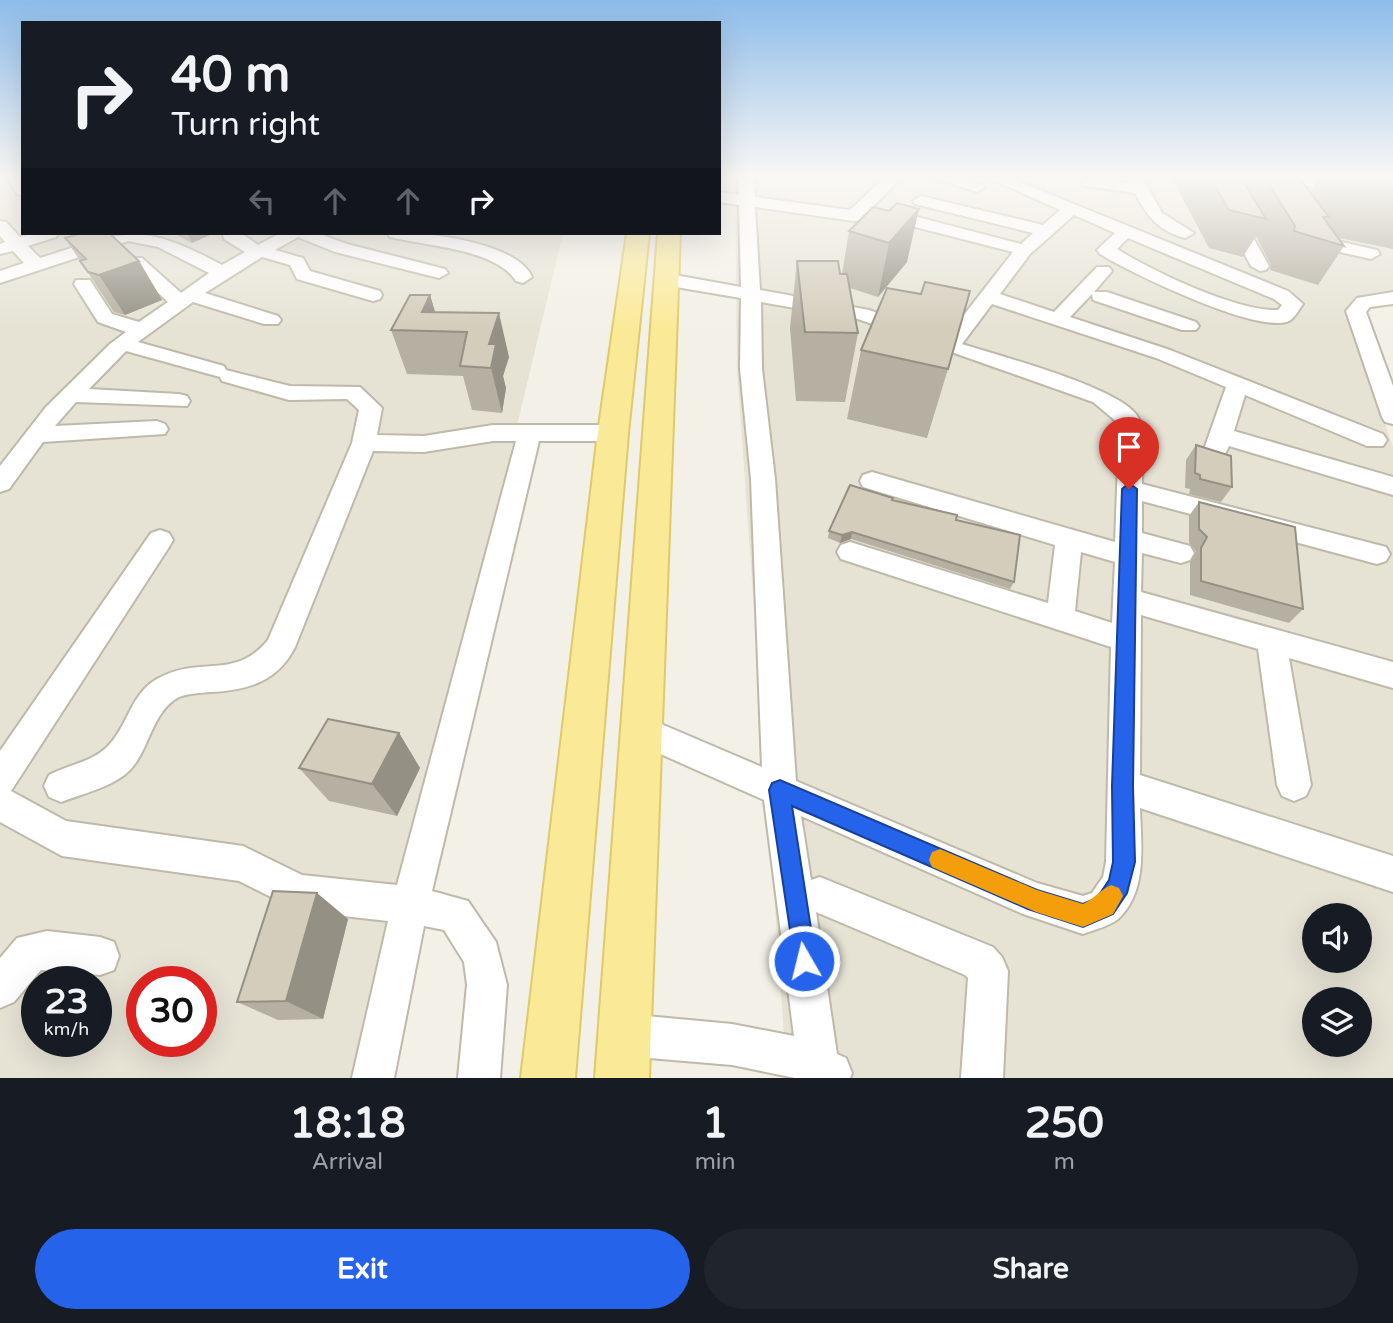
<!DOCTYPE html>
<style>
body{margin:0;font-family:"Varela Round",sans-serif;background:#20242c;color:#f1f3f6;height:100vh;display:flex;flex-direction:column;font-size:26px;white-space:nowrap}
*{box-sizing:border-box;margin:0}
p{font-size:23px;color:#9ea1a6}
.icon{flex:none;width:38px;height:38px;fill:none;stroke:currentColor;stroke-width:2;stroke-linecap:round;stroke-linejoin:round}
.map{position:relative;height:1078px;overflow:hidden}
.panel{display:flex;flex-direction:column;background:#171b24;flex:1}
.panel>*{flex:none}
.banner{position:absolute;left:21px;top:21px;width:700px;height:214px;border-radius:0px;box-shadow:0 7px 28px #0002;background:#171b24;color:#f1f3f6;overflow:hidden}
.controls{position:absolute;left:1302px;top:903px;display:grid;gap:14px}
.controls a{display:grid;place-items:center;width:70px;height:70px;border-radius:50%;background:#171b24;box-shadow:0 7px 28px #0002;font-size:35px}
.speed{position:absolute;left:21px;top:966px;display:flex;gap:14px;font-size:35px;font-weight:700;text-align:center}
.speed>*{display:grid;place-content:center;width:91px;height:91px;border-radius:50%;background:#171b24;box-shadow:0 7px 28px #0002;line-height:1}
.speed small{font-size:18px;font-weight:400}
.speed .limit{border:10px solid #d22;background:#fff;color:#111}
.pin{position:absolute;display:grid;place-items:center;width:60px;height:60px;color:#fff;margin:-72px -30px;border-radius:50% 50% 50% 0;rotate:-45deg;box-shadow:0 0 7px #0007}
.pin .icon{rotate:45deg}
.me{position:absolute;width:77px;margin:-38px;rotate:352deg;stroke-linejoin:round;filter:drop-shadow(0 0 5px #0008)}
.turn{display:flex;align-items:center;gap:24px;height:147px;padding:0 35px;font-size:32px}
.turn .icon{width:91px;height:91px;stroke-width:2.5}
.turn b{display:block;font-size:49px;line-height:60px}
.lanes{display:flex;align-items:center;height:66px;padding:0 35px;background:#0003;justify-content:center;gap:35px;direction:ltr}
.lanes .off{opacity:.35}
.eta{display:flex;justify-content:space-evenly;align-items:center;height:119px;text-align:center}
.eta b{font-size:42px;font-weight:800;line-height:49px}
.cta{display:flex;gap:14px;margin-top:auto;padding:14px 35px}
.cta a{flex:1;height:80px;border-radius:42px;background:#2563eb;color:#fff;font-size:28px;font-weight:800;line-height:80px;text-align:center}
.cta a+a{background:#20242c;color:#f1f3f6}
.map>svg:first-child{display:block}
.residential{fill:#e6e3d5;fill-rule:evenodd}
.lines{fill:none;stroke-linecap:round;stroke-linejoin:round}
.minor-casing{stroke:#beb9a9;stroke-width:4}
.major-casing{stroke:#dfc968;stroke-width:4}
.minor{fill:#fff;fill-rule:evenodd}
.major{fill:#faea98;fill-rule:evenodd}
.wall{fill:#b6b0a2}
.shaded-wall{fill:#949084}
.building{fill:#d4cdbc;stroke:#949084;stroke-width:2}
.route{fill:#2563eb;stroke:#184099;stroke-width:2}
.slow{fill:#f59e0b}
</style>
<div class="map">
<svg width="1393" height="1078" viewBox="0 0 1393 1078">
<rect width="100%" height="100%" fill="#f3f0e7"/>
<path class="residential" d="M 0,178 L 23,178 L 23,233 L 47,233 L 0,248 Z
M 735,178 L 1343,178 L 1393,186 L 1393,291 L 1355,297 L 1346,309 L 1393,447 L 1393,1078 L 787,1078 L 737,368 ZM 1314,915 L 1360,915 L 1360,961 L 1314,961 ZM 1314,999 L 1360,999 L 1360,1045 L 1314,1045 Z
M 56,233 L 290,233 L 224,267 L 116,343 L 0,480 L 0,251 Z
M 296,233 L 563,233 L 405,895 L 65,831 L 0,790 L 0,491 L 119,348 L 224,272 Z
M 0,814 L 403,911 L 367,1078 L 0,1078 ZM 37,982 L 96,982 L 96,1041 L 37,1041 ZM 142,982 L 201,982 L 201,1041 L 142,1041 Z"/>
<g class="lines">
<defs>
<path id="minor" d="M 7,178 L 23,178 L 23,196 L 17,194 Z
M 738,178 L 754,178 L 755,197 L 850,210 L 884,178 L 901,178 L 860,220 L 854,221 L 755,207 L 760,290 L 869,310 L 946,338 L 1013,252 L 896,222 L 894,218 L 902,213 L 1021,244 L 1033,233 L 915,204 L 913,201 L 921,196 L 1043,225 L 1060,210 L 989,178 L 1010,178 L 1288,291 L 1303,304 C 1299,309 1295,318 1289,321 C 1258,335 1129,272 1100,254 L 1097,250 L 1115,233 L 1074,215 L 1030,254 L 1000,294 L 1054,312 L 1097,267 L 1109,267 L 1112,271 L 1094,292 L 1107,292 L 1196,322 L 1199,326 L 1196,330 L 1182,330 L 1093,300 L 1092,294 L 1070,317 L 1170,350 L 1383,434 L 1387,440 L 1383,446 L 1367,446 L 1245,395 L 1234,431 L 1393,477 L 1393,495 L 1229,446 L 1223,458 L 1207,458 L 1203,452 L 1226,387 L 1156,358 L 992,304 L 962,344 C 996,355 1127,389 1139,419 C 1147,438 1142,464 1142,484 L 1386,547 L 1390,554 L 1386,561 L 1377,564 L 1142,501 L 1142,533 L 1190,546 L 1194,553 L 1190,560 L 1181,563 L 1142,553 L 1141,592 L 1393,662 L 1393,688 L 1289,658 L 1311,785 L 1306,796 L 1294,801 L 1282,796 L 1277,785 L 1258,649 L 1141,615 L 1140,775 L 1393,856 L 1393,892 L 1140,808 C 1141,843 1148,892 1118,919 C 1110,926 1093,930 1083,934 L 1023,914 L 801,816 L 811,880 L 820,877 L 993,947 L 1002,957 L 1008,971 L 1003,1078 L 961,1078 L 968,978 L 965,975 L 816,912 L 837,1054 L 846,1058 L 852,1073 L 850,1078 L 795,1078 L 732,1065 L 625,1056 L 610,1050 L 604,1035 L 610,1020 L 625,1014 L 732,1024 L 794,1036 L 764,800 L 629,740 L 624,730 L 629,720 L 640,715 L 762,767 L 751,479 L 740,369 L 741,298 L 664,285 L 655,279 L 664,273 L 741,287 L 739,205 L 719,202 L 719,192 L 739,195 ZM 1128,238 L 1274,299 L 1282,305 L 1278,310 C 1238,312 1152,271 1117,249 ZM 761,302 L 858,319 L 1093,402 L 1117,422 L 1119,436 L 1115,542 L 872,472 L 863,475 L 860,481 L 863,487 L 1055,545 L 1048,603 L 850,542 L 841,545 L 837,552 L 841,559 L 1111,647 L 1106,862 L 1103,877 L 1092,893 L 1083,896 L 1037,883 L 796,781 L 775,479 L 762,369 ZM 1081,552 L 1115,562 L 1112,623 L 1075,611 Z
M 936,178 L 961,178 L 985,187 L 977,192 Z
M 1091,178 L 1130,183 L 1127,178 L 1143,178 L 1162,213 L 1194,233 L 1185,238 C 1158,231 1147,216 1135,193 L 1085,186 L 1083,183 Z
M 1204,178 L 1220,178 L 1269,266 L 1266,270 L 1260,271 L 1251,266 Z
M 1282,178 L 1315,178 L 1393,192 L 1393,202 L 1290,183 Z
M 0,221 L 6,222 L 20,237 L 34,233 L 58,233 L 56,237 L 28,246 L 40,258 C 126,231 138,220 222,265 L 245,252 L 224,239 L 223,233 L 241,233 L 258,245 L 281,233 L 317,233 L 347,244 L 445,269 L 448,273 L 439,278 L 335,252 L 298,237 L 275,250 L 303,258 L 310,271 L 380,291 L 382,295 L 380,299 L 373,301 L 297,279 L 290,265 L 262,257 L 205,293 L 278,316 L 281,320 L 278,324 L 264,324 L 193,302 L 138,342 L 224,366 L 226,370 L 290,386 L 360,387 L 382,408 L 377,435 L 424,436 L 493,425 L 613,425 L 621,428 L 625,433 L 621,438 L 613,441 L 539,441 L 432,891 L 468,901 L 496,942 L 507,985 L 500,1078 L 458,1078 L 467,985 L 464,962 L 444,930 L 424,926 L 394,1078 L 352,1078 L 388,921 L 299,911 L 239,881 L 62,856 L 0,822 L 0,751 L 151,533 L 160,530 L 169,533 L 173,540 L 169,547 L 11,791 L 66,821 L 243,846 L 302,875 L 397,885 L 516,441 L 493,441 L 424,452 L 373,451 L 295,647 C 278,682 247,690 211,692 C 201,693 189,693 179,697 C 151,712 150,750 129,771 C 112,787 82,794 61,802 L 49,797 L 44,786 L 49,775 C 68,765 92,762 107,747 C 128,727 130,694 157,679 C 199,655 235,681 268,640 L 352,443 L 359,410 L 347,399 L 289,400 L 222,381 L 220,377 L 126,351 L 89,389 L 179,394 L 187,396 L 190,401 L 187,406 L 76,402 L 55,426 L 157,421 L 165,424 L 168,429 L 165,434 L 43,442 L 9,489 L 0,492 L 0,466 L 46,407 L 110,344 L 126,332 L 98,322 L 74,284 L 76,280 L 90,280 L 112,314 L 139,322 L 168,302 L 130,266 L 127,262 L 130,258 L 142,258 L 181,293 L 209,273 L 158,247 L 128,241 L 0,283 L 0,271 L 24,263 L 13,251 L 0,254 L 0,244 L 5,242 L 0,236 Z
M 387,233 C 423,231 517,242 532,277 L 523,283 L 516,281 C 496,249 427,246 390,237 Z
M 1310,235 L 1377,250 L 1380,254 L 1371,259 L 1304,244 L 1301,240 L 1304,236 Z
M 1393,292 L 1393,304 L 1370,307 L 1366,312 L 1393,386 L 1393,424 L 1385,422 L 1382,417 L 1346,311 L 1357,298 Z
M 47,931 L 100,937 L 114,942 L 119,956 L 114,970 L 100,975 L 41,970 L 14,1002 L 0,1008 L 0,958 L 17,938 Z"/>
<path id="major" d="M 627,233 L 649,233 L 628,433 L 575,1078 L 521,1078 L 598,433 Z
M 658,233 L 680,233 L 649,1078 L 595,1078 Z"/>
</defs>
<use href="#minor" class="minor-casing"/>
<use href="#major" class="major-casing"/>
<use href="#minor" class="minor"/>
<use href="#major" class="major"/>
</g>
<path class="wall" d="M 1172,178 L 1299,178 L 1310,192 L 1318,178 L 1393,178 L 1393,249 L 1339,238 L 1344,246 L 1318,285 L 1270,270 L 1271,265 L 1256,236 L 1243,257 L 1209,248 Z
M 873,207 L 907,262 L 878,297 L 850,288 L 858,333 L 845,402 L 796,401 L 790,328 L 797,261 L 842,274 L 849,231 Z
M 173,233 L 214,233 L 192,243 Z
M 65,238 L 139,261 L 162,300 L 125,315 L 114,312 Z
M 430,295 L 435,312 L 509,357 L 503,376 L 506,388 L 502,413 L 472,410 L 463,376 L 407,374 L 391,330 Z
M 861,350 L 948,369 L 927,438 L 847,419 Z
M 1196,445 L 1232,487 L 1221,502 L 1189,494 L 1190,489 L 1185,488 L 1186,460 Z
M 892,500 L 956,520 L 1014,582 L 1010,589 L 851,539 L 840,543 L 828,538 L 829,531 Z
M 1199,502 L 1303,609 L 1289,623 L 1190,595 L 1190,563 L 1196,552 L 1189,543 L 1189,516 Z
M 399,733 L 420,768 L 397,816 L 329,801 L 299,768 Z
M 348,919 L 323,1019 L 278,1020 L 237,1002 Z"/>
<path class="shaded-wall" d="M 919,209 L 907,262 L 878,297 L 889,243 Z
M 187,233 L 214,233 L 192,243 Z
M 139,261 L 162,300 L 125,315 L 99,275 Z
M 430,295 L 441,332 L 422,312 Z
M 499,313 L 509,357 L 503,376 L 506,388 L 502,413 L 491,368 L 489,344 Z
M 852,532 L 851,539 L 840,543 L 842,535 Z
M 399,733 L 420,768 L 397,816 L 372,784 Z
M 317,893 L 348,919 L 323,1019 L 286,1001 Z"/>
<path class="building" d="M 1210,178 L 1241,178 L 1266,219 L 1229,210 Z
M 1265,178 L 1299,178 L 1329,217 L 1323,217 L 1344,246 L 1294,231 L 1295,226 Z
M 897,203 L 919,209 L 889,243 L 849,231 L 873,207 L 889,211 Z
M 82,233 L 109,233 L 139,261 L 99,275 L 88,272 L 80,261 L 86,259 L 65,238 Z
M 797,261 L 838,261 L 840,274 L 847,274 L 858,333 L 805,332 Z
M 925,282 L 970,291 L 948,369 L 861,350 L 887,288 L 921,294 Z
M 410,295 L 430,295 L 422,312 L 499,313 L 489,344 L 496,344 L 491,368 L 460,366 L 467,332 L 391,330 Z
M 1196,445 L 1231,456 L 1232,487 L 1200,479 L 1200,475 L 1195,473 Z
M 850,485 L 893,498 L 892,500 L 957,515 L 956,520 L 1020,535 L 1014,582 L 852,532 L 842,535 L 829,531 Z
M 1199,502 L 1295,527 L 1303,609 L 1201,581 L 1201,548 L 1207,537 L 1199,529 Z
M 328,719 L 399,733 L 372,784 L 299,768 Z
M 273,891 L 317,893 L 286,1001 L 237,1002 Z"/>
<linearGradient id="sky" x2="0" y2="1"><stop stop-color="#8dbcea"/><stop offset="0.54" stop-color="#faf8f4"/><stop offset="1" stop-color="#faf8f4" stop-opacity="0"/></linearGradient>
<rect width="1393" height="329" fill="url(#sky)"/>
<path class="route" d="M 1129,483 L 1137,489 L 1133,786 L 1135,862 L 1127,893 L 1113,914 L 1083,927 L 1028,909 L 792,806 L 816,961 L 812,970 L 804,973 L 796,970 L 769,790 L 772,783 L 780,780 L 1037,890 L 1083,904 L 1097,898 L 1109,880 L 1113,862 L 1112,786 L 1122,489 Z"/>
<path class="slow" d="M 940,849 L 1037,890 L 1083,904 C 1095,898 1100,890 1111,885 L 1119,888 L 1123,896 L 1113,914 L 1083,927 L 1036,912 L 932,867 L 929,860 L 932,852 Z"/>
</svg>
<div class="controls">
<a><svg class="icon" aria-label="sound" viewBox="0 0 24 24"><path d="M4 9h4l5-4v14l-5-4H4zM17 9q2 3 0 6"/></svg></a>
<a><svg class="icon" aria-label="layers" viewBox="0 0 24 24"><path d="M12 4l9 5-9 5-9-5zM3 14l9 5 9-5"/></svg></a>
</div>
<div class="speed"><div>23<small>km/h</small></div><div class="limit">30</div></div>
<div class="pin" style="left:1129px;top:489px;background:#d93025"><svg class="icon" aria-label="arrive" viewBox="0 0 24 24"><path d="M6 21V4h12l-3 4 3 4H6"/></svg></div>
<svg class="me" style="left:804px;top:961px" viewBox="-20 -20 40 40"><circle r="17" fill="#2563eb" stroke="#fff" stroke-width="3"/><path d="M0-11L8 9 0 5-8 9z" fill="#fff"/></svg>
<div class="banner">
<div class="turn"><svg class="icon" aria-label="right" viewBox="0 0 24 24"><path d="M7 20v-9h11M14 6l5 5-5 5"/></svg><div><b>40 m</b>Turn right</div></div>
<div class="lanes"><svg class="icon off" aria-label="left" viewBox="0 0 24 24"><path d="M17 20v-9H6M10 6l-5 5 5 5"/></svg><svg class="icon off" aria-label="ahead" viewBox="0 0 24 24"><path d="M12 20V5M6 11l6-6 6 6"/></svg><svg class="icon off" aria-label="ahead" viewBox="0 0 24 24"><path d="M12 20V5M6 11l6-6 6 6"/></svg><svg class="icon" aria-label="right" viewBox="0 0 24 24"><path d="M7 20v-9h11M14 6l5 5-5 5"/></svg></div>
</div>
</div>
<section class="panel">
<div class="eta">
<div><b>18:18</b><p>Arrival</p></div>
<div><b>1</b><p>min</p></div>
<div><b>250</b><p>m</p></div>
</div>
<div class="cta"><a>Exit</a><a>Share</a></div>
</section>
